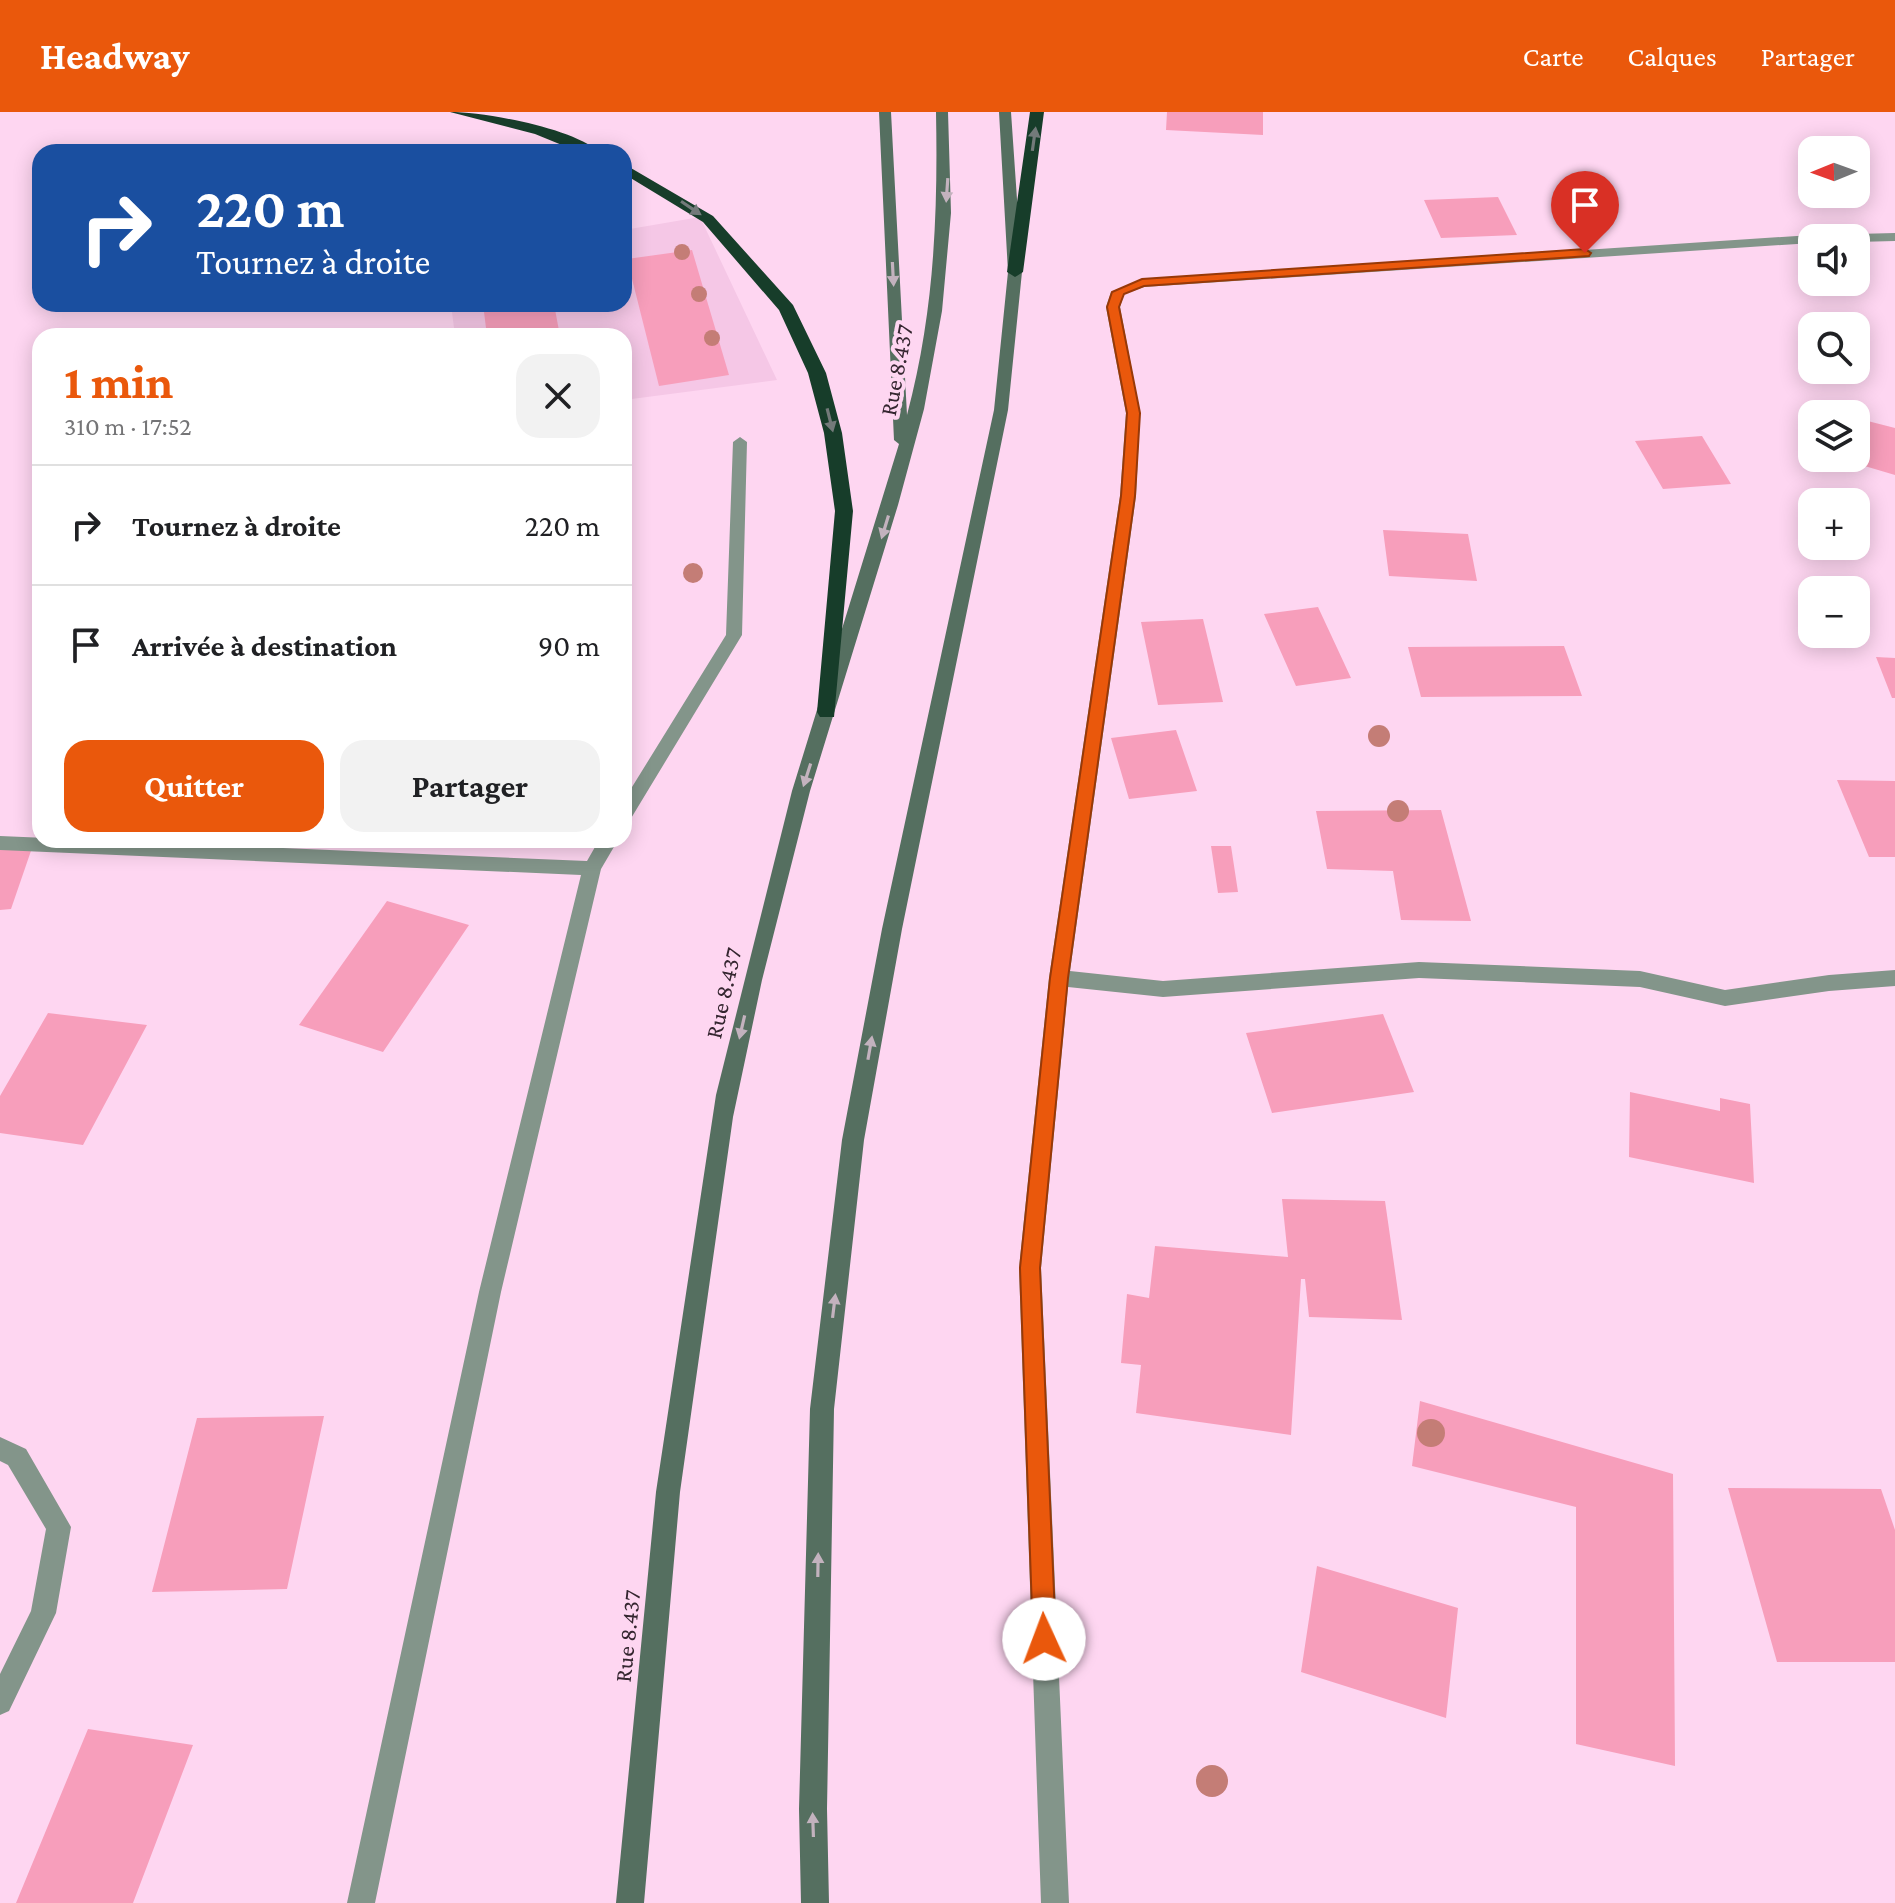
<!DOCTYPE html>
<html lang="fr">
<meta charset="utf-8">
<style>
body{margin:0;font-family:"Crimson Pro",serif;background:#f2f2f2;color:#202124;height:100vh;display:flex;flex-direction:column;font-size:30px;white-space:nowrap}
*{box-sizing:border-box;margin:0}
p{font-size:26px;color:#757577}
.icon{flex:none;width:44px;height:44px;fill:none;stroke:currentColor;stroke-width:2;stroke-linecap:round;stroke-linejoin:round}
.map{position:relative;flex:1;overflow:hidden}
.details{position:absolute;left:32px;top:216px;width:600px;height:520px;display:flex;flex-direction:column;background:#fff;border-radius:24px;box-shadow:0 4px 20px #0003}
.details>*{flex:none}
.top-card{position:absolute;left:32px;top:32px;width:600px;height:168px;border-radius:24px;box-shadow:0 4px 20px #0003;background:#1a4fa0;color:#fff;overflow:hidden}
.needle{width:52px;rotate:269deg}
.fabs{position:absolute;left:1798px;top:24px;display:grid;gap:16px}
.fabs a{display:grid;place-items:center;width:72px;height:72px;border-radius:16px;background:#fff;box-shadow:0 4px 20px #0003;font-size:40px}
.pin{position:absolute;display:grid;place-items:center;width:68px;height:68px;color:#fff;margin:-82px -34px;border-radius:50% 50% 50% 0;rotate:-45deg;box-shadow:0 0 8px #0007}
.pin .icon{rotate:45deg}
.me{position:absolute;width:88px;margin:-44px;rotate:358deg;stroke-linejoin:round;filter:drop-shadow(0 0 6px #0008)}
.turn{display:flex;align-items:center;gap:28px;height:168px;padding:0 32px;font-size:36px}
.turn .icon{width:104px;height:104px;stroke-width:2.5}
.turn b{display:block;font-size:56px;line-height:68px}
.round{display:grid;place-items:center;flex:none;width:84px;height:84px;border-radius:24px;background:#f2f2f2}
.summary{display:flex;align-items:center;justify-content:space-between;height:136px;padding:0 32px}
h1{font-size:48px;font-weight:700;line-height:60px;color:#ea580c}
.action{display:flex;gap:16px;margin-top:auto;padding:16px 32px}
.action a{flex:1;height:92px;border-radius:24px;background:#ea580c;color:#fff;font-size:32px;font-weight:700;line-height:92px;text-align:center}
.action a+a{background:#f2f2f2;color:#202124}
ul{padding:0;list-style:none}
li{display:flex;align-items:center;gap:24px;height:120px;padding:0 32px;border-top:2px solid #e0e0e0}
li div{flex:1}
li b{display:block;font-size:30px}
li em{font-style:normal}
header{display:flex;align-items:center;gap:48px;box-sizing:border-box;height:112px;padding:0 40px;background:#ea580c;color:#fff}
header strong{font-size:38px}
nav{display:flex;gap:44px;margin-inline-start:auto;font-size:28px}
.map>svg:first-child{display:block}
.built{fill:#f5c7e6}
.building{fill:#f79ebb}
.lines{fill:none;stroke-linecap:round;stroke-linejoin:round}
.minor{fill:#83958a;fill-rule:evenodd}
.secondary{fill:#556f60;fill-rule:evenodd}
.motorway{fill:#173d2a;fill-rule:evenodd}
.tree{fill:#c47d76}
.oneway{fill:#737a7a}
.oneway2{fill:#c3b2be}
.route{fill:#ea580c;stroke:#983908;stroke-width:2}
.labels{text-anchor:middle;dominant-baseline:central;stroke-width:8;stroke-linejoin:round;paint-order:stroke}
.street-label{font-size:24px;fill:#352630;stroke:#fed6f1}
</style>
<header>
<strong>Headway</strong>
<nav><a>Carte</a><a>Calques</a><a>Partager</a></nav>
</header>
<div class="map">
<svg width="1895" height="1791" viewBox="0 0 1895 1791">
<rect width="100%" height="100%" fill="#fed6f1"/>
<path class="built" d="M 700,105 L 777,268 L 624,288 L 624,224 L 455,224 L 451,192 L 624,192 L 624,118 Z"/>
<path class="building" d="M 1167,0 L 1263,0 L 1263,23 L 1166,18 Z
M 1498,85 L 1517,123 L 1441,126 L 1424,88 Z
M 692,138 L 729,263 L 659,274 L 627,147 Z
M 483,192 L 554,192 L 560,224 L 487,224 Z
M 1856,306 L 1895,316 L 1895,363 L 1841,347 L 1856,346 Z
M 1702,324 L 1731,372 L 1663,377 L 1635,329 Z
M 1383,418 L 1468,422 L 1477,469 L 1389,464 Z
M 1318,495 L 1351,566 L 1296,574 L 1264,502 Z
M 1203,507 L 1223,590 L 1158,593 L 1141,510 Z
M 1564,534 L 1582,584 L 1421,585 L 1408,535 Z
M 1876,545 L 1895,546 L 1895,586 L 1892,586 Z
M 624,572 L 629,647 L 624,648 Z
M 1176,618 L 1197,679 L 1129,687 L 1111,626 Z
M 1837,668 L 1895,669 L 1895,745 L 1869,745 Z
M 1441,698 L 1471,809 L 1401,808 L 1393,759 L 1327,757 L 1316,699 Z
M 33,733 L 11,797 L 0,798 L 0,735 Z
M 1211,734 L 1231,734 L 1238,780 L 1218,781 Z
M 387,789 L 469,813 L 383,940 L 299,913 Z
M 48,901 L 147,913 L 83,1033 L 0,1021 L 0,984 Z
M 1383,902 L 1414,980 L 1272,1001 L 1246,921 Z
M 1630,980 L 1720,999 L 1720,986 L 1750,992 L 1754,1071 L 1629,1045 Z
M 1282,1087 L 1385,1089 L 1402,1208 L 1309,1205 L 1305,1167 L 1301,1167 L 1291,1323 L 1136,1301 L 1141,1253 L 1121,1251 L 1127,1182 L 1149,1186 L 1155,1134 L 1288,1145 Z
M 1420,1289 L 1673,1362 L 1675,1654 L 1576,1632 L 1576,1395 L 1412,1354 Z
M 324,1304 L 287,1477 L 152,1480 L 197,1306 Z
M 1728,1376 L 1881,1377 L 1895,1418 L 1895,1550 L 1777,1550 Z
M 1317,1454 L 1458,1496 L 1446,1606 L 1301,1560 Z
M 88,1617 L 193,1633 L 133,1791 L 16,1791 Z"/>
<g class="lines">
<path class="minor" d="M 1895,121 L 1895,129 L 1856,130 L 1856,126 L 1849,126 L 1856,122 Z
M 1812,123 L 1818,126 L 1812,126 L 1812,131 L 1144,175 L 1124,182 L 1120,195 L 1140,301 L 1136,384 L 1070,859 L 1163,869 L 1419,850 L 1640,859 L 1725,878 L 1829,863 L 1895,858 L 1895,874 L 1829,879 L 1725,894 L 1640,875 L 1419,866 L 1163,885 L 1068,875 L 1041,1156 L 1069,1791 L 1041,1791 L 1019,1156 L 1049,866 L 1120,384 L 1126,301 L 1106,195 L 1111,180 L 1142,167 Z
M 740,325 L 747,330 L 742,523 L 630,708 L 624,710 L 624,688 L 726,523 L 733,330 Z
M 0,724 L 587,749 L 599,728 L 618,728 L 601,757 L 501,1180 L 375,1791 L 347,1791 L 479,1180 L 581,763 L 0,738 Z
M 0,1325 L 26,1337 L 71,1415 L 56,1501 L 9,1599 L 0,1603 L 0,1562 L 31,1499 L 46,1417 L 8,1353 L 0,1349 Z"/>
<path class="secondary" d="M 879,0 L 891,0 L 907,303 C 934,202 938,104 936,0 L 948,0 L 951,101 L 942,199 L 924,297 L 898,393 L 810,679 L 762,868 L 733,1005 L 680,1380 L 644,1791 L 616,1791 L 656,1380 L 716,983 L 792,679 L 899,332 L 894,328 Z
M 999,0 L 1011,0 L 1022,160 L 1008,298 L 902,817 L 864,1028 L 834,1297 L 827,1697 L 829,1791 L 801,1791 L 799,1697 L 810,1297 L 842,1028 L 882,817 L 994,298 L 1008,160 Z"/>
<path class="motorway" d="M 450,0 C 485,0 573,16 599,40 L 579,40 L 535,22 Z
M 1030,0 L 1044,0 L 1023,160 L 1015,165 L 1007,160 Z
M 624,52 L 713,104 L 793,193 L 826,261 L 842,321 L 853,399 L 834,605 L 820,605 L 817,600 L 835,399 L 824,321 L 808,261 L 779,198 L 703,110 L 624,62 Z"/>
</g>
<g class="tree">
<circle cx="682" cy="140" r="8"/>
<circle cx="699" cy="182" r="8"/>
<circle cx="712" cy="226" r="8"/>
<circle cx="693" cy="461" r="10"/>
<circle cx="1379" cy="624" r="11"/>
<circle cx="1398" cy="699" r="11"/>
<circle cx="1431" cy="1321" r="14"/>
<circle cx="1212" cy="1669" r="16"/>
</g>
<defs><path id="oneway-solid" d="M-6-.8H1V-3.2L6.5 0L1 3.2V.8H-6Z" transform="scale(2)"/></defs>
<g class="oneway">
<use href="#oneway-solid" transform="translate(1034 27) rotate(-82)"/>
<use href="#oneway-solid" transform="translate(691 96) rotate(34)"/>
<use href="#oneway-solid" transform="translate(830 308) rotate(76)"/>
</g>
<g class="oneway2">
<use href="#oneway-solid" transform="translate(947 78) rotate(94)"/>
<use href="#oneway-solid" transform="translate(893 162) rotate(87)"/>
<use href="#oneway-solid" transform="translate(885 415) rotate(107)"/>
<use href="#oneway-solid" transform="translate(807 663) rotate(108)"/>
<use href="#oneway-solid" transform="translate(742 915) rotate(103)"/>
<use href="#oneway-solid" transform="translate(870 936) rotate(-80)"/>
<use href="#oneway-solid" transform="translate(834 1194) rotate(-83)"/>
<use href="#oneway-solid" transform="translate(818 1453) rotate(-89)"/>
<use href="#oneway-solid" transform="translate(813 1713) rotate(-92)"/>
</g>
<path class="route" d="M 1585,137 L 1591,141 L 1589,144 L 1144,174 L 1124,182 L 1119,195 L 1140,301 L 1135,384 L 1068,866 L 1040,1156 L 1056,1527 L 1052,1536 L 1044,1539 L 1036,1536 L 1033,1527 L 1020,1156 L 1050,866 L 1121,384 L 1127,301 L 1107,195 L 1112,180 L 1142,167 Z"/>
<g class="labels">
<g class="street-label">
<text transform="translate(896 258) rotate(-79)">Rue 8.437</text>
<text transform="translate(723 881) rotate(-77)">Rue 8.437</text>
<text transform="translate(627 1524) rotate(-84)">Rue 8.437</text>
</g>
</g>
</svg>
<div class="fabs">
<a><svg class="needle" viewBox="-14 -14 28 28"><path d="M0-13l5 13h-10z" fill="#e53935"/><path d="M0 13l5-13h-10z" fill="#757577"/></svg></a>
<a><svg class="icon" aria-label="sound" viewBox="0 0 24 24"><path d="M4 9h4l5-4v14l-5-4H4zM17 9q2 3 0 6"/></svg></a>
<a><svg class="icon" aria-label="search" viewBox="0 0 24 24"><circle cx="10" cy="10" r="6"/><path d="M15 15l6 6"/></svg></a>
<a><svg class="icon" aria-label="layers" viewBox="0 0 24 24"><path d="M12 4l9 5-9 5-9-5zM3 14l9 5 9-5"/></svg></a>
<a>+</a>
<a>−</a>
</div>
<div class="pin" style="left:1585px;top:141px;background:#d93025"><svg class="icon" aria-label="arrive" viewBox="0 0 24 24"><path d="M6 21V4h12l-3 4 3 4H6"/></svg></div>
<svg class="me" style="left:1044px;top:1527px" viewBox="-20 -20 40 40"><circle r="19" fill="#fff"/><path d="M0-13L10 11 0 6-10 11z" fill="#ea580c"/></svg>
<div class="top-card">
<div class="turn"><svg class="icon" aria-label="right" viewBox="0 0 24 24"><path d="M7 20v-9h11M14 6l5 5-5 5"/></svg><div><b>220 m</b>Tournez à droite</div></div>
</div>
<section class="details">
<div class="summary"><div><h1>1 min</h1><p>310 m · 17:52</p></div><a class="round"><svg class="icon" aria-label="close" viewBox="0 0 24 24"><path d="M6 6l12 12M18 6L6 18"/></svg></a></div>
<ul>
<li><svg class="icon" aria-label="right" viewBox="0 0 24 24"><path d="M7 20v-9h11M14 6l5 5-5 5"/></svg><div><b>Tournez à droite</b></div><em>220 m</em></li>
<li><svg class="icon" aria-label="arrive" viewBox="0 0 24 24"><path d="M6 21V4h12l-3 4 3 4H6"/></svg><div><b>Arrivée à destination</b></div><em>90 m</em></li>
</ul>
<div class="action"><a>Quitter</a><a>Partager</a></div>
</section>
</div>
